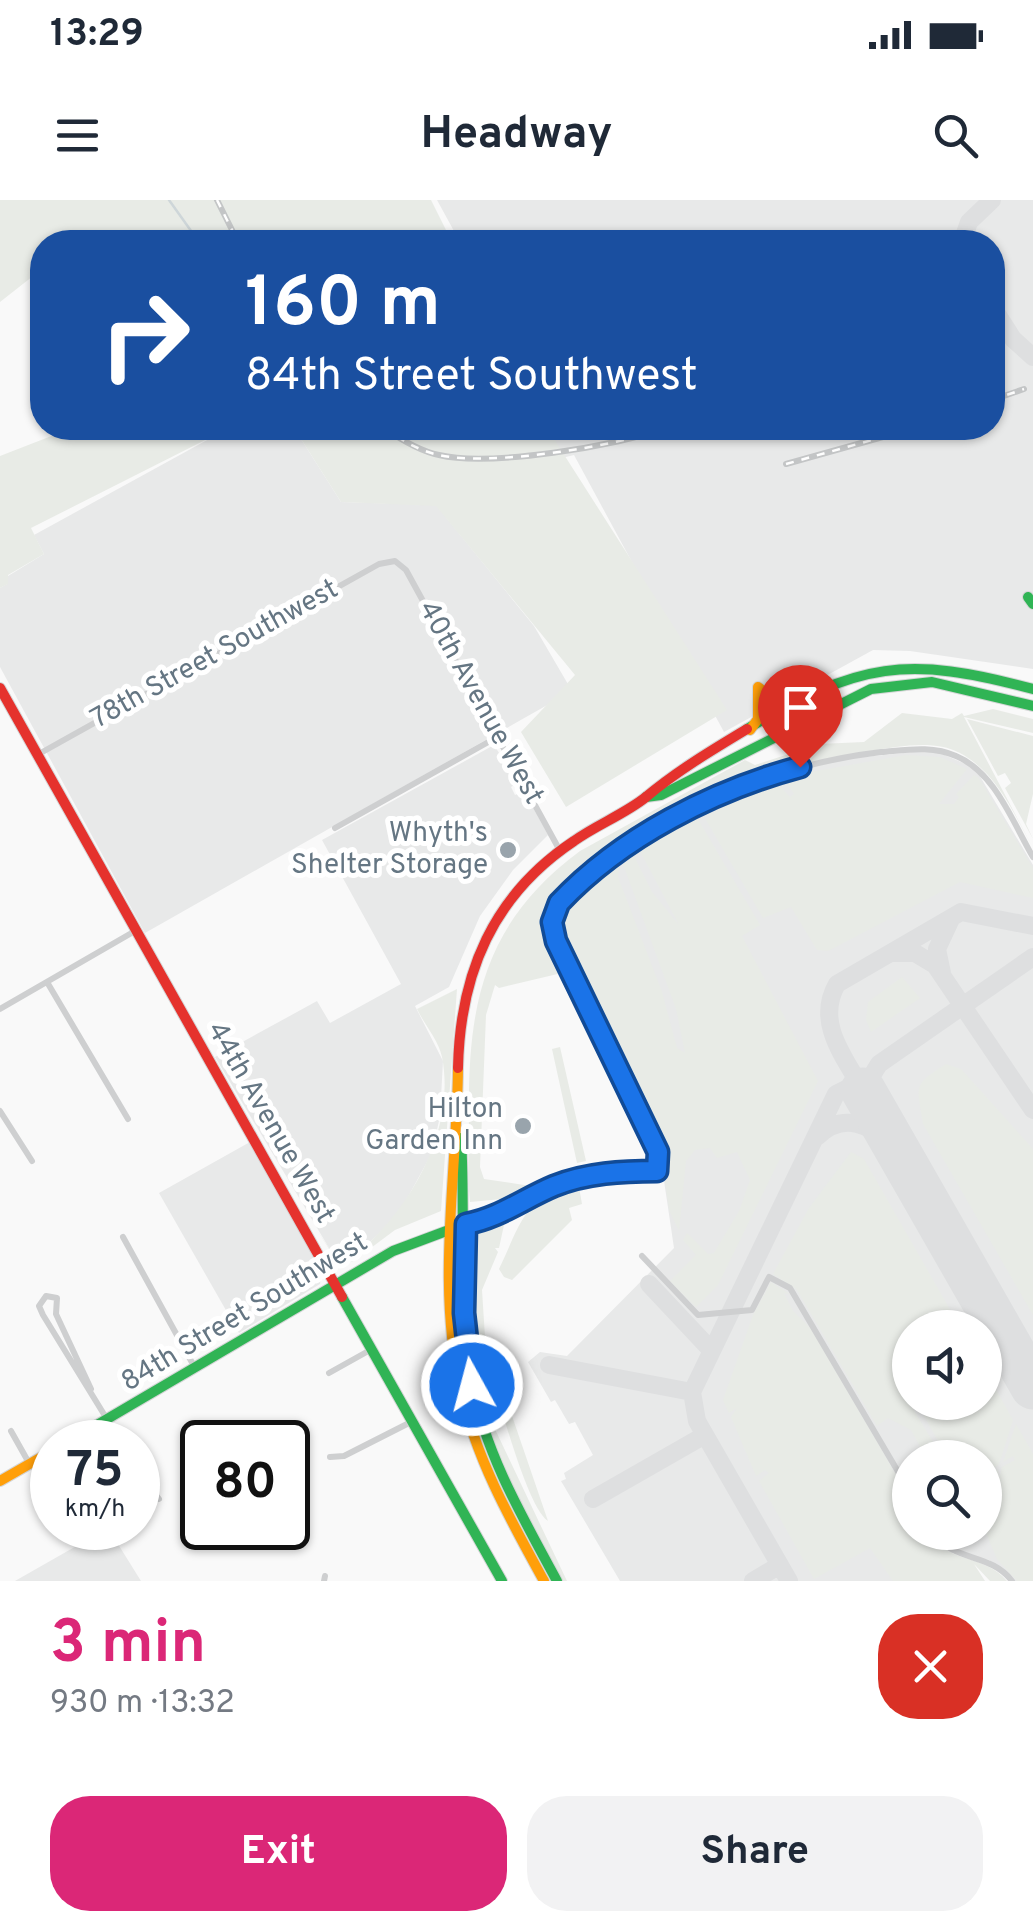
<!DOCTYPE html>
<meta charset="utf-8">
<style>
body{margin:0;font-family:Overpass,sans-serif;background:#f2f2f3;color:#1f2937;height:100vh;display:flex;flex-direction:column;font-size:38px;white-space:nowrap}
*{box-sizing:border-box;margin:0}
p{font-size:32px;color:#747a83}
.icon{flex:none;width:55px;height:55px;fill:none;stroke:currentColor;stroke-width:2;stroke-linecap:round;stroke-linejoin:round}
.map{position:relative;height:1381px;overflow:hidden}
.panel{display:flex;flex-direction:column;background:#fff;flex:1}
.panel>*{flex:none}
.guide{position:absolute;left:30px;top:30px;width:975px;height:210px;border-radius:40px;box-shadow:0 2px 8px #0004;background:#1a4fa0;color:#fff;overflow:hidden}
.tools{position:absolute;left:892px;top:1110px;display:grid;gap:20px}
.tools a{display:grid;place-items:center;width:110px;height:110px;border-radius:50%;background:#fff;box-shadow:0 2px 8px #0004;font-size:50px}
.speed{position:absolute;left:30px;top:1220px;display:flex;gap:20px;font-size:50px;font-weight:700;text-align:center}
.speed>*{display:grid;place-content:center;width:130px;height:130px;border-radius:50%;background:#fff;box-shadow:0 2px 8px #0004;line-height:1}
.speed small{font-size:25px;font-weight:400}
.speed .limit{border:5px solid #111;border-radius:15px;background:#fff;color:#111}
.pin{position:absolute;display:grid;place-items:center;width:85px;height:85px;color:#fff;margin:-102px -42px;border-radius:50% 50% 50% 0;rotate:-45deg;box-shadow:0 0 10px #0007}
.pin .icon{rotate:45deg}
.me{position:absolute;width:110px;margin:-55px;rotate:353deg;stroke-linejoin:round;filter:drop-shadow(0 0 8px #0008)}
.turn{display:flex;align-items:center;gap:35px;height:210px;padding:0 50px;font-size:45px}
.turn .icon{width:130px;height:130px;stroke-width:2.5}
.turn b{display:block;font-size:70px;line-height:85px}
.round{display:grid;place-items:center;flex:none;width:105px;height:105px;border-radius:40px;background:#f2f2f3}
.head{display:flex;align-items:center;justify-content:space-between;height:170px;padding:0 50px}
h1{font-size:60px;font-weight:700;line-height:75px;color:#db2777}
.cta{display:flex;gap:20px;margin-top:auto;padding:20px 50px}
.cta a{flex:1;height:115px;border-radius:40px;background:#db2777;color:#fff;font-size:40px;font-weight:700;line-height:115px;text-align:center}
.cta a+a{background:#f2f2f3;color:#1f2937}
.status{display:flex;justify-content:space-between;align-items:center;height:70px;padding:0 50px;background:#fff;direction:ltr}
.status svg{height:28px;fill:currentColor}
header{display:flex;justify-content:space-between;align-items:center;height:130px;padding:0 50px;background:#fff;font-size:45px;font-weight:700}
.map>svg:first-child{display:block}
.built{fill:#e8e9e9;fill-rule:evenodd}
.green{fill:#e8ebe6}
.lines{fill:none;stroke-linecap:round;stroke-linejoin:round}
.stream{stroke:#ced6d9;stroke-width:2.5}
.taxiway{stroke:#dedfe0;stroke-width:18}
.runway{stroke:#dedfe0;stroke-width:45}
.fast-casing{stroke:#d5d6d7;stroke-width:12}
.slow-casing{stroke:#d5d6d7;stroke-width:12}
.jam-casing{stroke:#d5d6d7;stroke-width:12}
.street{stroke:#cecfd0;stroke-width:6}
.fast{stroke:#30b455;stroke-width:10}
.slow{stroke:#ff9f0a;stroke-width:10}
.jam{stroke:#e5322d;stroke-width:10}
.rail-casing{stroke:#c3c5c6;stroke-width:6}
.rail{stroke:#fff;stroke-width:2.5;stroke-dasharray:8;stroke-linecap:butt}
.route-casing{stroke:#114b97;stroke-width:25}
.route{stroke:#1a73e8;stroke-width:18}
.poi-dot{fill:#99a4ac;stroke:#fff;stroke-width:4}
.labels{text-anchor:middle;dominant-baseline:central;stroke-width:10;stroke-linejoin:round;paint-order:stroke}
.street-label{font-size:28px;fill:#657683;stroke:#fff}
.poi-label{font-size:28px;fill:#657683;stroke:#fff;text-anchor:end}
</style>
<div class="status"><b>13:29</b><svg viewBox="0 0 49 12"><path d="M0 12V9h3v3zM5 12V6h3v6zM10 12V3h3v9zM15 12V0h3v12zM26 1h20v11H26zM47 4h2v5h-2z"/></svg></div>
<header><svg class="icon" aria-label="menu" viewBox="0 0 24 24"><path d="M4 6h16M4 12h16M4 18h16"/></svg>Headway<svg class="icon" aria-label="search" viewBox="0 0 24 24"><circle cx="10" cy="10" r="6"/><path d="M15 15l6 6"/></svg></header>
<div class="map">
<svg width="1033" height="1381" viewBox="0 0 1033 1381">
<rect width="100%" height="100%" fill="#f9f9f9"/>
<path class="built" d="M 437,0 L 1033,0 L 1033,469 L 910,451 L 873,450 L 724,532 L 574,255 L 510,271 L 475,238 L 561,231 L 560,228 L 992,228 L 992,42 L 460,42 Z
M 229,228 L 294,228 L 341,302 L 436,305 L 534,426 L 572,491 L 145,733 L 0,467 L 0,388 L 7,384 L 8,376 L 44,354 L 34,335 Z
M 494,545 L 518,583 L 511,587 L 515,595 L 524,591 L 548,635 L 513,670 L 480,716 L 449,787 L 415,806 L 443,861 L 440,916 L 432,953 L 397,1017 L 350,1060 L 335,1058 L 215,857 L 317,801 L 330,823 L 401,784 L 322,640 Z
M 933,550 L 975,568 L 1033,665 L 1033,1381 L 1012,1381 L 989,1360 L 953,1352 L 912,1381 L 620,1381 L 561,1281 L 566,1279 L 564,1273 L 593,1255 L 575,1222 L 569,1224 L 555,1200 L 551,1202 L 528,1162 L 540,1152 L 567,1156 L 674,1048 L 659,947 L 553,732 L 559,703 L 629,647 L 736,588 L 824,561 ZM 910,1128 L 985,1128 L 985,1202 L 910,1202 ZM 910,1258 L 985,1258 L 985,1332 L 910,1332 Z
M 250,942 L 322,1072 L 320,1084 L 239,1133 L 159,993 Z
M 108,1328 L 141,1381 L 15,1381 Z"/>
<path class="green" d="M 0,0 L 431,0 L 452,42 L 42,42 L 42,69 L 0,102 Z
M 72,228 L 229,228 L 31,328 L 44,354 L 8,375 L 8,384 L 0,388 L 0,256 Z
M 294,228 L 547,228 L 727,510 L 566,607 L 521,532 L 575,475 L 436,306 L 341,302 Z
M 993,509 L 1033,519 L 1033,533 L 964,517 L 1033,648 C 1013,612 997,573 960,553 C 933,539 899,547 870,551 C 751,568 648,618 559,698 C 540,725 553,745 566,772 L 499,788 L 495,785 L 486,815 L 480,967 L 484,979 L 531,986 L 502,999 L 470,1002 C 467,972 469,941 469,910 C 468,799 487,720 580,651 L 745,560 L 755,565 L 819,544 L 864,542 L 902,513 L 952,519 L 962,513 L 964,516 Z
M 967,519 L 1033,536 L 1033,594 L 1026,624 L 1033,639 L 1005,588 L 1011,583 L 1005,573 L 998,576 Z
M 906,555 L 940,557 L 967,569 L 939,604 L 954,604 L 959,597 L 956,594 L 974,575 L 978,577 L 1033,668 L 1033,698 L 960,682 L 828,751 L 817,750 L 791,707 L 763,718 L 706,620 L 710,617 L 705,609 L 708,607 L 714,615 L 713,605 L 775,581 L 790,597 L 794,594 L 783,577 Z
M 695,614 L 760,725 L 742,736 L 818,881 L 718,1085 L 696,1107 L 670,1081 L 696,1055 L 683,1040 L 687,1033 L 708,1054 L 714,1053 L 739,1011 L 750,980 L 737,952 L 717,958 L 710,948 L 695,950 L 686,961 L 679,1031 L 669,1010 L 660,946 L 557,730 L 563,706 L 620,661 L 618,677 L 662,792 L 677,848 L 685,853 L 676,809 L 623,664 L 634,656 L 652,692 L 679,725 L 639,649 Z
M 902,777 L 920,798 L 871,832 L 866,820 L 868,802 Z
M 457,789 L 441,1011 L 395,1030 L 352,1062 L 338,1063 L 317,1030 L 335,1057 L 344,1053 L 350,1060 C 413,1009 456,928 442,857 C 439,841 424,824 417,809 Z
M 560,847 L 586,961 L 577,963 L 552,849 Z
M 946,864 L 961,869 L 1033,949 L 1033,1115 L 923,924 C 917,886 912,885 946,864 Z
M 851,952 L 864,959 L 960,1127 L 910,1128 L 909,1202 L 942,1257 L 926,1257 L 911,1230 L 888,1218 L 877,1226 L 797,1090 L 773,1074 L 809,1008 Z
M 569,986 L 579,987 L 582,1004 L 569,1008 L 572,1020 L 512,1080 L 504,1077 L 499,1069 C 517,1033 524,995 569,986 Z
M 497,1022 L 504,1025 L 499,1048 L 495,1048 L 498,1052 L 482,1090 L 485,1137 L 548,1321 C 529,1309 505,1220 497,1195 L 494,1227 L 567,1381 L 562,1381 C 522,1305 479,1231 471,1143 C 468,1108 472,1076 472,1042 L 479,1030 Z
M 771,1082 L 790,1094 L 784,1093 L 793,1111 L 812,1130 L 910,1299 L 910,1332 L 929,1333 C 948,1364 985,1354 1007,1381 L 990,1381 L 974,1364 L 985,1381 L 893,1381 L 870,1348 L 814,1379 L 759,1281 L 769,1273 L 765,1270 L 756,1276 L 731,1217 L 737,1208 L 729,1213 L 723,1200 L 753,1115 Z
M 985,1170 L 1013,1220 L 999,1264 L 988,1274 L 998,1269 L 999,1279 L 1002,1267 L 1015,1260 L 1013,1256 L 1003,1262 L 1016,1224 L 1033,1254 L 1033,1381 L 1017,1381 L 997,1359 L 985,1331 L 985,1258 L 947,1257 L 924,1216 L 934,1209 L 932,1203 L 985,1202 Z"/>
<g class="lines">
<path class="stream" d="M 169,0 L 199,42"/>
<path class="taxiway" d="M 962,42 L 969,22 L 992,0
M 992,106 L 1013,139 L 1033,157
M 894,753 L 915,753 L 935,765 L 1033,910
M 942,773 L 937,749 L 951,719
M 863,890 C 844,857 815,822 837,784 L 961,712 L 1033,726
M 863,890 L 879,864 L 1033,757
M 817,937 C 843,911 869,925 894,944
M 649,1084 L 711,1150
M 549,1165 L 692,1192
M 593,1299 L 705,1235
M 753,1381 L 780,1365
M 789,1381 L 697,1221 L 692,1192 L 836,894 L 852,886 L 863,890"/>
<path class="runway" d="M 863,890 L 1033,1187"/>
<defs>
<path id="fast" d="M 1028,397 L 1033,404
M 747,529 C 860,462 906,455 1033,489
M 646,597 L 661,595 L 871,489 L 932,482 L 1033,506
M 461,938 C 466,1019 457,1103 472,1184 C 486,1255 523,1318 557,1381
M 342,1097 L 502,1381
M 68,1242 L 393,1051 L 465,1024"/>
<path id="slow" d="M 758,487 L 789,511 L 813,510
M 750,530 L 758,519 L 758,487
M 458,868 C 457,976 436,1084 461,1191 C 476,1259 511,1321 544,1381
M 0,1281 L 52,1251"/>
<path id="jam" d="M 0,488 L 342,1097
M 458,868 C 460,773 493,695 574,641 C 596,625 625,614 646,597 C 677,571 712,550 747,529"/>
</defs>
<use href="#fast" class="fast-casing"/>
<use href="#slow" class="slow-casing"/>
<use href="#jam" class="jam-casing"/>
<path class="street" d="M 37,555 L 379,364 L 395,361 L 406,370 L 559,649
M 335,628 L 499,536
M 47,782 L 128,919
M 0,809 L 135,731
M 0,911 L 32,961
M 465,1024 C 499,1018 523,999 554,986 C 586,973 622,971 657,971 L 658,952 L 563,756 L 552,722 C 559,694 586,678 608,662 C 689,602 780,564 881,552 C 906,550 932,545 956,556 C 995,572 1013,623 1033,657
M 123,1037 L 195,1168
M 642,1056 L 698,1115 L 752,1110 L 769,1077 L 790,1088 L 910,1292
M 329,1173 L 372,1149
M 91,1189 L 56,1114 L 57,1098 L 46,1096 L 39,1106 L 43,1115 L 121,1242
M 11,1231 L 29,1263
M 330,1257 L 344,1256 L 411,1222
M 138,1272 L 159,1299
M 933,1332 C 953,1363 990,1352 1012,1381
M 324,1381 L 325,1376"/>
<use href="#fast" class="fast"/>
<use href="#slow" class="slow"/>
<use href="#jam" class="jam"/>
<defs>
<path id="rail" d="M 217,0 L 238,42
M 992,200 L 1024,189
M 384,228 C 400,239 419,251 439,255 C 489,267 618,246 666,228
M 786,264 L 915,228"/>
</defs>
<use href="#rail" class="rail-casing"/>
<use href="#rail" class="rail"/>
</g>
<g class="lines">
<defs>
<path id="route" d="M 472,1185 L 464,1113 L 466,1024 C 499,1018 523,999 554,986 C 586,973 623,971 657,971 L 658,952 L 556,741 L 552,722 L 559,703 C 621,637 714,590 800,567"/>
</defs>
<use href="#route" class="route-casing"/>
<use href="#route" class="route"/>
</g>
<g class="poi-dot">
<circle cx="508" cy="650" r="10"/>
<circle cx="523" cy="926" r="10"/>
</g>
<g class="labels">
<g class="street-label">
<text transform="translate(215 455) rotate(-29)">78th Street Southwest</text>
<text transform="translate(480 503) rotate(61)">40th Avenue West</text>
<text transform="translate(270 923) rotate(60)">44th Avenue West</text>
<text transform="translate(245 1113) rotate(-31)">84th Street Southwest</text>
</g>
<g class="poi-label">
<text x="488" y="634">Whyth's<tspan x="488" dy="32">Shelter Storage</tspan></text>
<text x="503" y="910">Hilton<tspan x="503" dy="32">Garden Inn</tspan></text>
</g>
</g>
</svg>
<div class="tools">
<a><svg class="icon" aria-label="sound" viewBox="0 0 24 24"><path d="M4 9h4l5-4v14l-5-4H4zM17 9q2 3 0 6"/></svg></a>
<a><svg class="icon" aria-label="search" viewBox="0 0 24 24"><circle cx="10" cy="10" r="6"/><path d="M15 15l6 6"/></svg></a>
</div>
<div class="speed"><div>75<small>km/h</small></div><div class="limit">80</div></div>
<div class="pin" style="left:800px;top:567px;background:#d93025"><svg class="icon" aria-label="arrive" viewBox="0 0 24 24"><path d="M6 21V4h12l-3 4 3 4H6"/></svg></div>
<svg class="me" style="left:472px;top:1185px" viewBox="-20 -20 40 40"><circle r="17" fill="#1a73e8" stroke="#fff" stroke-width="3"/><path d="M0-11L8 9 0 5-8 9z" fill="#fff"/></svg>
<div class="guide">
<div class="turn"><svg class="icon" aria-label="right" viewBox="0 0 24 24"><path d="M7 20v-9h11M14 6l5 5-5 5"/></svg><div><b>160 m</b>84th Street Southwest</div></div>
</div>
</div>
<section class="panel">
<div class="head"><div><h1>3 min</h1><p>930 m · 13:32</p></div><a class="round" style="background:#d93025;color:#fff"><svg class="icon" aria-label="close" viewBox="0 0 24 24"><path d="M6 6l12 12M18 6L6 18"/></svg></a></div>
<div class="cta"><a>Exit</a><a>Share</a></div>
</section>
